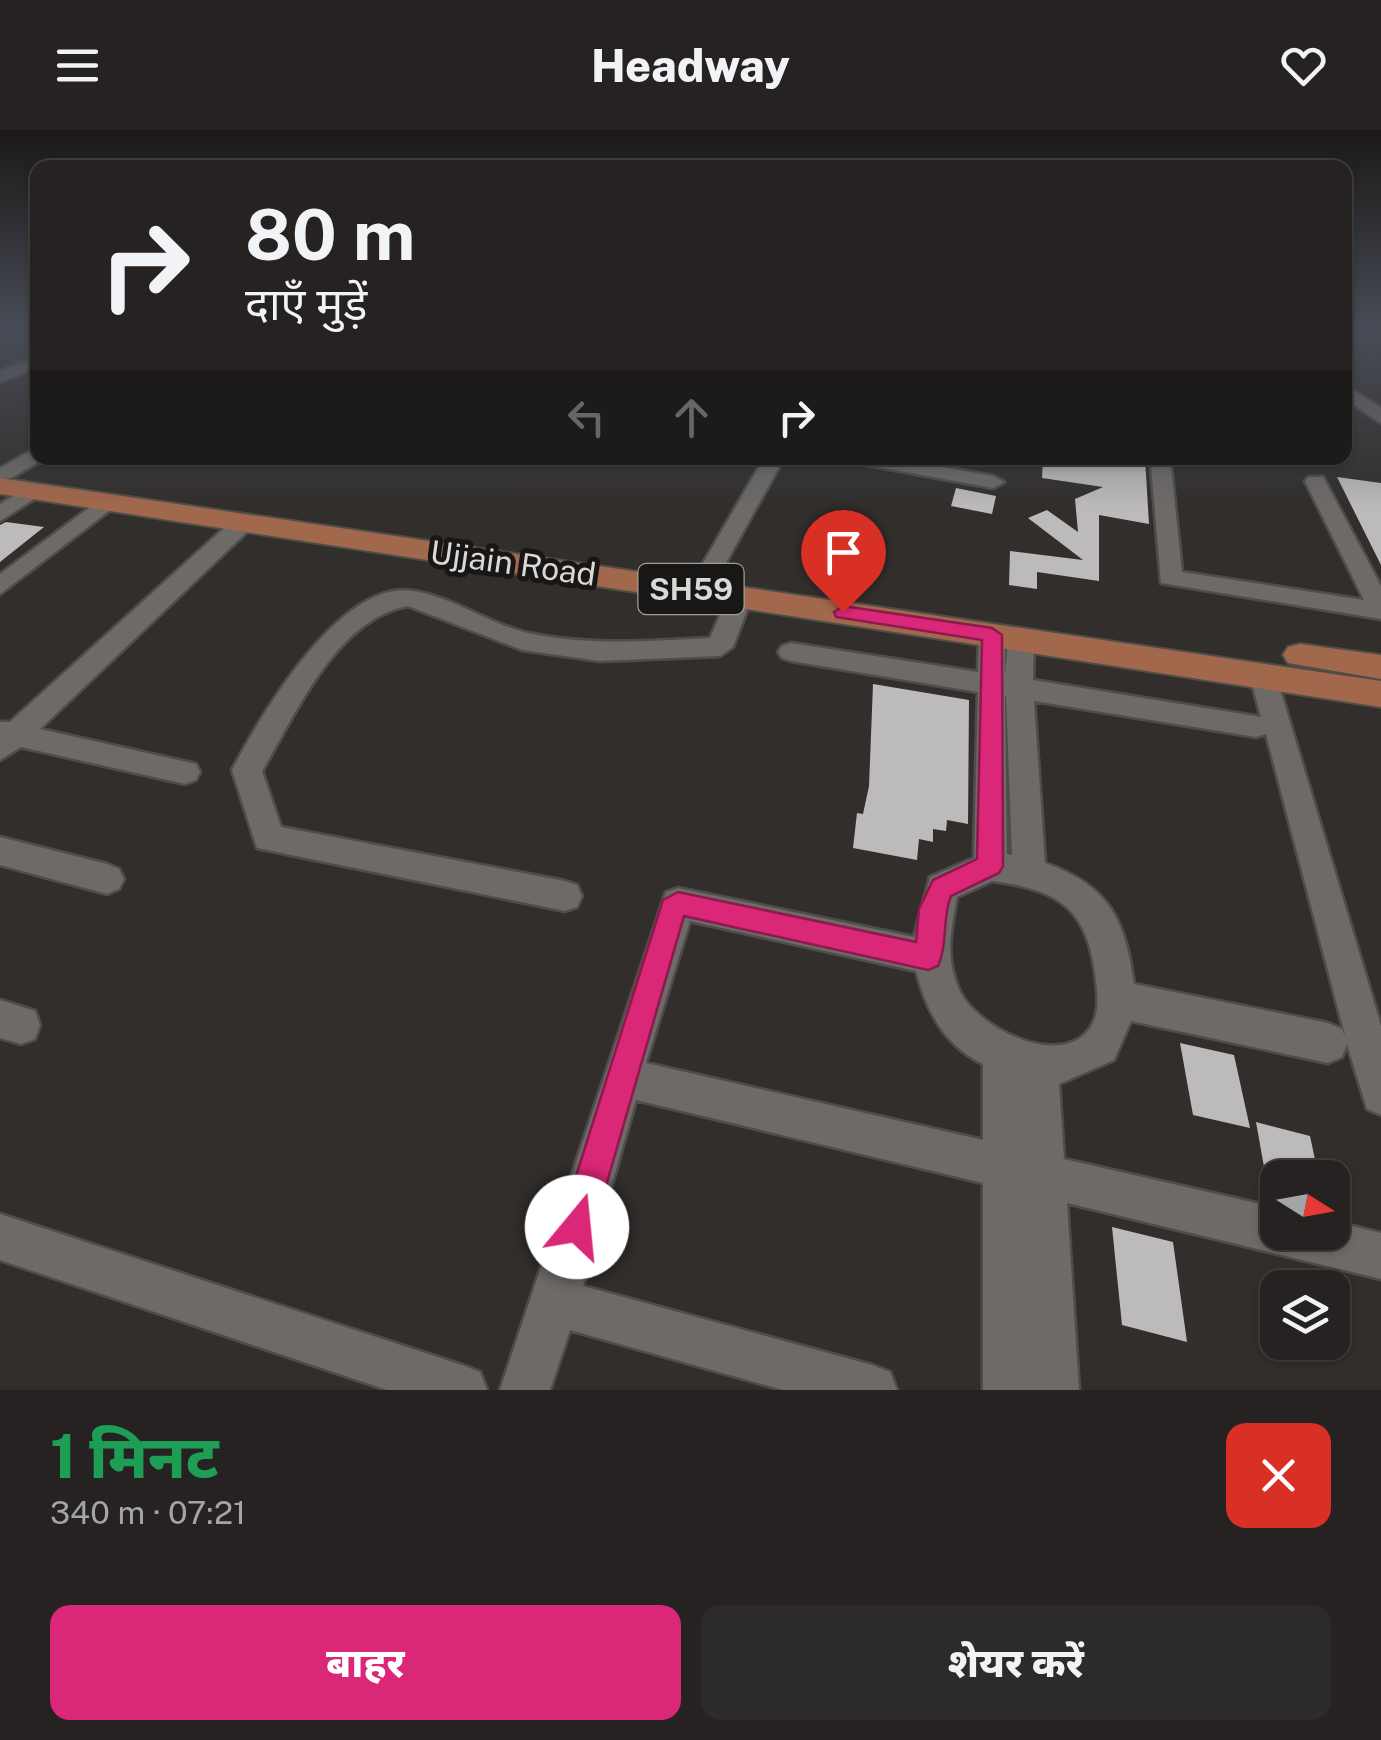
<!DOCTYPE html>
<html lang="hi">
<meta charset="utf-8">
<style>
body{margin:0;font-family:"Public Sans","Noto Sans Devanagari",sans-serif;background:#2d2a2a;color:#f1f3f6;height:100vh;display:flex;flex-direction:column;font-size:38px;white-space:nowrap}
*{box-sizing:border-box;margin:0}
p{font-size:32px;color:#a3a4a5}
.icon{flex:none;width:55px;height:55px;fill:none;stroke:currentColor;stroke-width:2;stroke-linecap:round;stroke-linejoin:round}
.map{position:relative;height:1260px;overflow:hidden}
.drawer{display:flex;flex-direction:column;background:#252221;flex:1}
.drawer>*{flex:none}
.hud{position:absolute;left:30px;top:30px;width:1322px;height:305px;border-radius:20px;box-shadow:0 2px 8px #0004,0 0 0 2px #423f3f;background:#252221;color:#f1f3f6;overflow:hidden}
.needle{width:65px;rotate:101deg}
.fabs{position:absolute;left:1260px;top:1030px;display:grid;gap:20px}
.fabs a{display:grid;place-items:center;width:90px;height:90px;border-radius:20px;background:#252221;box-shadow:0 2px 8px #0004,0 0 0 2px #423f3f;font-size:50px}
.pin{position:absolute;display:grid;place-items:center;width:85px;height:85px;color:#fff;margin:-102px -42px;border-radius:50% 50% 50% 0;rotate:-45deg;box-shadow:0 0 10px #0007}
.pin .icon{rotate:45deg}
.me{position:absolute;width:110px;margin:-55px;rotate:17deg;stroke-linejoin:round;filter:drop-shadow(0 0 8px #0008)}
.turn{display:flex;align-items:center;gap:35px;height:210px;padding:0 50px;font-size:45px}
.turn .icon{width:130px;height:130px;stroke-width:2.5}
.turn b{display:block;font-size:70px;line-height:85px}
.lanes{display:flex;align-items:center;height:95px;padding:0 50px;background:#0003;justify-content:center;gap:50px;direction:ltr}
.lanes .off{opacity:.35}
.round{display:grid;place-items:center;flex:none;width:105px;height:105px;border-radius:20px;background:#2d2a2a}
.summary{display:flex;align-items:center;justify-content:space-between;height:170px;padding:0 50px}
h1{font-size:60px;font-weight:800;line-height:75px;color:#1e9e55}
.button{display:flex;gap:20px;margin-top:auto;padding:20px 50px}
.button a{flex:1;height:115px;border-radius:20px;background:#db2777;color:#fff;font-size:40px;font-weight:800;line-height:115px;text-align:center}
.button a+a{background:#2d2a2a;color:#f1f3f6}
header{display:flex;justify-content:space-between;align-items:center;height:130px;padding:0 50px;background:#252221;font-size:45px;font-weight:800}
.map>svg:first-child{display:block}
.building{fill:#bdbabc}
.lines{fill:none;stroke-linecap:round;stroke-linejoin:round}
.minor-casing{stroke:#4f4d4b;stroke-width:5}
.major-casing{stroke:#4f4d4b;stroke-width:4}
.minor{fill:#6d6a67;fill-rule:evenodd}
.major{fill:#a2684b;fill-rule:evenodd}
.route{fill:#db2777;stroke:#8e194d;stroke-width:2.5}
.labels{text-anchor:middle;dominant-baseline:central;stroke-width:10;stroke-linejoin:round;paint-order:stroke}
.shield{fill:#181716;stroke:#a09f9d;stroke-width:2.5}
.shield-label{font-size:30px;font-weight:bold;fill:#dbd9d7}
.street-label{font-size:32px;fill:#dbd9d7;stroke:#181716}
</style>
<header><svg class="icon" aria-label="menu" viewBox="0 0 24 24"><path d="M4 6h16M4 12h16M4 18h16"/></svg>Headway<svg class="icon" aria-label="heart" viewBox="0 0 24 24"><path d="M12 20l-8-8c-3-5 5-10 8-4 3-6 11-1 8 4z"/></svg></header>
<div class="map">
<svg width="1381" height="1260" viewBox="0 0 1381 1260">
<rect width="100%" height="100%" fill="#312e2c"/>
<path class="building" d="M 1043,328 L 1145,328 L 1149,394 L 1099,385 L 1099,451 L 1037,442 L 1037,459 L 1009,455 L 1010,421 L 1083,430 L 1028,388 L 1047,380 L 1078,402 L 1075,369 L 1103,357 L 1042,348 Z
M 1337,347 L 1381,353 L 1381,435 Z
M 956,358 L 996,366 L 992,384 L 951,376 Z
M 6,392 L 44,397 L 0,432 L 0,395 Z
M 873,554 L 969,570 L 968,694 L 947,690 L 946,701 L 933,699 L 933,712 L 919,709 L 917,730 L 853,718 L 857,683 L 863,684 L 869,656 Z
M 1180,913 L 1234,925 L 1250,998 L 1193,985 Z
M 1256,992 L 1310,1006 L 1319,1048 L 1266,1048 Z
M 1112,1097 L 1173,1112 L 1187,1212 L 1122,1195 Z"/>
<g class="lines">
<defs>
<path id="minor" d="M 38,227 L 38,238 L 0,252 L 0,241 Z
M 1345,255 L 1381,278 L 1381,293 L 1345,269 Z
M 38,317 L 38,328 L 45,328 L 11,348 L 0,349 L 0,338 Z
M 764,328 L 784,328 L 718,447 L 702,447 L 698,442 Z
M 852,328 L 893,328 L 993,346 L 1004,352 L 993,358 L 862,334 Z
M 1161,330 L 1171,336 L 1182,442 L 1364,470 L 1305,351 L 1309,347 L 1323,347 L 1381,456 L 1381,489 L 1161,453 L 1151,336 Z
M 31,355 L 39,356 L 39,366 L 0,391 L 0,374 Z
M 105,366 L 116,373 L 113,378 L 0,464 L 0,444 Z
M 242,387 L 250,389 L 250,399 L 40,599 L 196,634 L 200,642 L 196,650 L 185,654 L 21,617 L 0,630 L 0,592 L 10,592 L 234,389 Z
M 740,459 L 752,467 L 733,517 L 720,526 L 600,531 L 522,520 L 408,476 C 336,489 296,584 262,641 L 281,697 L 565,751 L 577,755 L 582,766 L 577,777 L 565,781 L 257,718 L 232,640 C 261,585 340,449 413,461 C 453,467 489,494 528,503 C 588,516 649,511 710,508 L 728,467 Z
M 992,496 L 1005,505 L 1005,546 L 1008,509 L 1021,500 L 1034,509 L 1033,550 L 1261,587 L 1250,546 L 1254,539 L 1274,539 L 1381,896 L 1381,985 L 1367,979 L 1347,914 L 1342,927 L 1328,933 L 1131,891 L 1114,930 L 1059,954 L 1064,1029 L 1278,1078 L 1278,1102 L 1332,1102 L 1332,1091 L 1381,1103 L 1381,1149 L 1067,1073 L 1079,1260 L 983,1260 L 983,1053 L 636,970 L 583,1156 L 872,1235 L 890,1242 L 897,1260 L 783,1260 L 570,1200 L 550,1260 L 500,1260 L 666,762 L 678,758 L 914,807 L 930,747 L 974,728 L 978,562 L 791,531 L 782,528 L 778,522 L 782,516 L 791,513 L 978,542 L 979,505 ZM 1005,566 L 1006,566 L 1012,725 L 1007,724 ZM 1034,571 L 1256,607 L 1266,604 L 1346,909 L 1342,899 L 1328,893 L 1134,854 C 1125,790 1110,756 1045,733 ZM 992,751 C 1062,760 1088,780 1096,850 C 1098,868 1100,887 1087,902 C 1055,938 972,895 958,857 C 945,825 951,801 957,767 ZM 690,791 L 916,841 C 927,882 944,915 983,934 L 983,1010 L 646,933 Z
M 0,707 L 107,734 L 119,739 L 124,749 L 119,759 L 107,764 L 0,735 Z
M 0,870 L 35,881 L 40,895 L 35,909 L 21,914 L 0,908 Z
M 0,1084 L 462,1235 L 480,1242 L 487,1260 L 387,1260 L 0,1130 Z"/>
<path id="major" d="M 0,348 L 1381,551 L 1381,577 L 0,364 Z
M 1300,514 L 1381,525 L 1381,549 L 1288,533 L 1283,525 L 1288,517 Z"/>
</defs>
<use href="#minor" class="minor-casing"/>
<use href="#major" class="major-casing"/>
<use href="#minor" class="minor"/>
<use href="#major" class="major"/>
</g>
<linearGradient id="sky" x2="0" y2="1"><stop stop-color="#1b1918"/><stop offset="0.53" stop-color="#484c56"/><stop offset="1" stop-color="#484c56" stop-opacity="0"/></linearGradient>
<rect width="1381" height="378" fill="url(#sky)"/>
<path class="route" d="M 843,476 L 992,498 L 1002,505 L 1003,736 L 999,743 L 951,766 C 942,788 948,814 938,836 L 928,840 L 684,786 L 594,1097 L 589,1109 L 577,1114 L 565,1109 L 560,1097 L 663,770 L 678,762 L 916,812 L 919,779 L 933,750 L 977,729 L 982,510 L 836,487 L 834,482 Z"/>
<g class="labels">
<rect class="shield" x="638.5" y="434" width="105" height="50" rx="8"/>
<g class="shield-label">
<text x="691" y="459">SH59</text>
</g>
<g class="street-label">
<text transform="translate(513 433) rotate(8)">Ujjain Road</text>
</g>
</g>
</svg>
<div class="fabs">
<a><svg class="needle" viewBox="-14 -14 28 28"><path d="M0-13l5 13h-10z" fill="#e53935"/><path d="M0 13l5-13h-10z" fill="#a3a4a5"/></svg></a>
<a><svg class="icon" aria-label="layers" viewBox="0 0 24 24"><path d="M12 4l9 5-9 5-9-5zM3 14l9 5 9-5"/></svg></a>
</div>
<div class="pin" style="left:843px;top:482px;background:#d93025"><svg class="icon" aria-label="arrive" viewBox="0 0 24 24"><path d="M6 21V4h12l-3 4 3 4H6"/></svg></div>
<svg class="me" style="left:577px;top:1097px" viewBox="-20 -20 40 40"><circle r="19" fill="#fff"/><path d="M0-13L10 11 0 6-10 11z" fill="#db2777"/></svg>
<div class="hud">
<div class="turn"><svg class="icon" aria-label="right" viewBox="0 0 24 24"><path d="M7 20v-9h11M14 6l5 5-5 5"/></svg><div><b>80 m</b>दाएँ मुड़ें</div></div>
<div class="lanes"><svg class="icon off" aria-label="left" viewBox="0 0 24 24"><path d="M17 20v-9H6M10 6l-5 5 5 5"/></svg><svg class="icon off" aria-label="ahead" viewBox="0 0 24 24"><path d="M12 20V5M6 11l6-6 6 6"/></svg><svg class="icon" aria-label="right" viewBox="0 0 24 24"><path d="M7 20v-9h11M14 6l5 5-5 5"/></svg></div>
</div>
</div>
<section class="drawer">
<div class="summary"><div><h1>1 मिनट</h1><p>340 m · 07:21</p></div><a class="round" style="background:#d93025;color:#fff"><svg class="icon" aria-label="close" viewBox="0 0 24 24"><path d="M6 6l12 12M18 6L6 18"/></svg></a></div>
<div class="button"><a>बाहर</a><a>शेयर करें</a></div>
</section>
